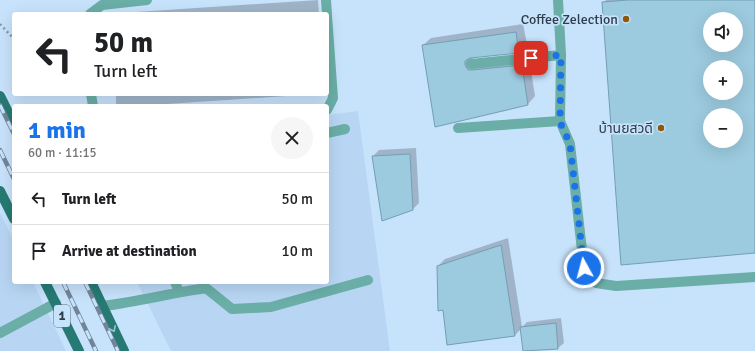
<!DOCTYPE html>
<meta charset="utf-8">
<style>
body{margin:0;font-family:Signika,"Noto Sans Thai",sans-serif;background:#f6f6f6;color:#202124;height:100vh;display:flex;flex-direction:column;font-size:15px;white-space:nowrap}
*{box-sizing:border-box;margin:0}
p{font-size:13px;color:#757577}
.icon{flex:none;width:22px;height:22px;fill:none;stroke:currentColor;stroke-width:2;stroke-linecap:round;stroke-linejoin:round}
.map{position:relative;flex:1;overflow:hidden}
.sheet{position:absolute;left:12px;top:104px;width:317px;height:180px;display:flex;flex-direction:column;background:#fff;border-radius:4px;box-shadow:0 4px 16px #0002}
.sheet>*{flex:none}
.top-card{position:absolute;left:12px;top:12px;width:317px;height:84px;border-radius:4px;box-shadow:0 4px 16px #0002;background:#fff;color:#202124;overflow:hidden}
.tools{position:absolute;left:703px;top:12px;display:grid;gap:8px}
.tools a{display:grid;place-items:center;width:40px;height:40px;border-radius:50%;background:#fff;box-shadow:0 4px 16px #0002;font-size:20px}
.pin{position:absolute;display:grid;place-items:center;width:34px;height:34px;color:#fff;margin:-17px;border-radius:8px;box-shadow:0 2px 6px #0006}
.me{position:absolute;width:44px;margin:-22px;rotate:353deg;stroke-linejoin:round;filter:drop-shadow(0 0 3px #0008)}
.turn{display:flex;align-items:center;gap:14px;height:84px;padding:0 16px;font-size:18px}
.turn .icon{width:52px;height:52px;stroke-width:2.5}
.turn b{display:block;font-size:28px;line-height:34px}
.round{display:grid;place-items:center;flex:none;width:42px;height:42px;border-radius:21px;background:#f6f6f6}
.head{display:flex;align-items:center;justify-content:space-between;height:68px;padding:0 16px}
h1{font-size:24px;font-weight:700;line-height:30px;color:#1a73e8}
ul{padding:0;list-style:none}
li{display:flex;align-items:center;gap:12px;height:52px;padding:0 16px;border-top:1px solid #e0e0e0}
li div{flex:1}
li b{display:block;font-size:15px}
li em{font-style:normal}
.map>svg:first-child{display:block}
.built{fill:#b8d6f4}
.shadow{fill:#0003;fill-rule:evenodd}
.building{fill:#9ccade;stroke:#739fb3;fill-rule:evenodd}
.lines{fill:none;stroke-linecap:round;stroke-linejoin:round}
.path{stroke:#8499ad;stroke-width:2.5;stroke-dasharray:2 3;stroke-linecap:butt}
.lane{stroke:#6aaea7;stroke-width:10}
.street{stroke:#6aaea7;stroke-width:10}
.primary{stroke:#267a73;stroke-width:10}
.rail-casing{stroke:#728598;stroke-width:4.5}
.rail{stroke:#c7e2fb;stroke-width:3;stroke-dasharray:9;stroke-linecap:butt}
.oneway{stroke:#97c3d2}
.route{stroke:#1a73e8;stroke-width:7;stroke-dasharray:0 12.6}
.poi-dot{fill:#8e580b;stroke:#c7e2fb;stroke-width:1.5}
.labels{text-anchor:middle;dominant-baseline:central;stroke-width:3.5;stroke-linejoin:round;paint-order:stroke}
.shield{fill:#c7e2fb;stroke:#5d6e7e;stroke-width:1}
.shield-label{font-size:13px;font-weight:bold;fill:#2f3c49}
.poi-label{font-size:14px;fill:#2f3c49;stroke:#c7e2fb;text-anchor:end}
</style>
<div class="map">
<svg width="755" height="351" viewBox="0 0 755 351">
<rect width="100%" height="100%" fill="#c7e2fb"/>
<path class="built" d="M 358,111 L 390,351 L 171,351 L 137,282 L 327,282 L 327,115 Z
M 0,213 L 14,241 L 14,282 L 33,282 L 66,351 L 0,351 Z"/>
<path class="shadow" d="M 318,0 L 319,14 L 119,14 L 121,13 Z
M 606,0 L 755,0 L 755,252 L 603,3 ZM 710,19 L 736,19 L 736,45 L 710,45 ZM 710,67 L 736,67 L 736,93 L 710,93 ZM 710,115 L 736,115 L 736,141 L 710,141 Z
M 523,24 L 527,44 L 519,52 L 471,56 L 476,62 L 529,58 L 535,96 L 528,104 L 423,45 L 431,38 Z
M 116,94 L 315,94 L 138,106 L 116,106 Z
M 416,148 L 419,203 L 413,209 L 373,156 L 379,150 Z
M 508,238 L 522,327 L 527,322 L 561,318 L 564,343 L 558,348 L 524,351 L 521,329 L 515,335 L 447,344 L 438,266 L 445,259 Z"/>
<path class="building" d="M 628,0 L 755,0 L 755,253 L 621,265 L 602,2 ZM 710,19 L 736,19 L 736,45 L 710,45 ZM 710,67 L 736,67 L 736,93 L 710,93 ZM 710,115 L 736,115 L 736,141 L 710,141 Z
M 516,32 L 519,53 L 470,58 L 465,61 L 465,65 L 468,70 L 472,70 L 522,65 L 528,105 L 435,127 L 422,45 Z
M 410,154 L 413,210 L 382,221 L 372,156 Z
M 501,245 L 515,336 L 447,345 L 443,310 L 438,311 L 437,266 Z
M 556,323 L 558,349 L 523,351 L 520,327 Z"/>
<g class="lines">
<path class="path" d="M 0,24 L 14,39"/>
<path class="lane" d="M 326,0 L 327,14
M 90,14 L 102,5 L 147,0
M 327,15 L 333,98 L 327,110
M 471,64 L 561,55
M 91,94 L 93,106
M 458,128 L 560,121 L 570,144 L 584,268 L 596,283 L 616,286 L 755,277
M 327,133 L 345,129
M 175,282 L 179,292
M 103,306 C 137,302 171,293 206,288 L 232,309 L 271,307 L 368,280
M 0,333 L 56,303"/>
<path class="street" d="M 558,0 L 561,55 L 560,121"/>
<path class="primary" d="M 0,96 L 14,124
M 0,191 L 14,219
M 45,282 L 79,351
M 91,282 L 124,351"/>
<defs>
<path id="rail" d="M 0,105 L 14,134
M 0,150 L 14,179
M 63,282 L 96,351
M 85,282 L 118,351"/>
</defs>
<use href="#rail" class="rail-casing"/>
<use href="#rail" class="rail"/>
</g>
<defs><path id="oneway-chevron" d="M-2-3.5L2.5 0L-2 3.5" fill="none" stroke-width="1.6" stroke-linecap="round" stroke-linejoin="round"/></defs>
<use class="oneway" href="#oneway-chevron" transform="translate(113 329) rotate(64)"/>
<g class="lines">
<path class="route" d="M 531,58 L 561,55 L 560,122 L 570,144 L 584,268"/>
</g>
<g class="poi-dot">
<circle cx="626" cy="19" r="4"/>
<circle cx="661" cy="128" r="4"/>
</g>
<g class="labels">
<rect class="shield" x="54" y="305" width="16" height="22" rx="3"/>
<g class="shield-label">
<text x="62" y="316">1</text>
</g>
<g class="poi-label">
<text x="618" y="19">Coffee Zelection</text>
<text x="653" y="128">บ้านยสวดี</text>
</g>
</g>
</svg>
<div class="tools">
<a><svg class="icon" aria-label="sound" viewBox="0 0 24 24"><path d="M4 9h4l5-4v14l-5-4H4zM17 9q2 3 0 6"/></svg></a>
<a>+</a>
<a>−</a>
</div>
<div class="pin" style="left:531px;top:58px;background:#d93025"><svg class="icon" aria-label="arrive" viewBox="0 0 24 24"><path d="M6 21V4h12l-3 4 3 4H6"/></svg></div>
<svg class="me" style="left:584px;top:268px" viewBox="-20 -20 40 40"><circle r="17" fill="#1a73e8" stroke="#fff" stroke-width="3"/><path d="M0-11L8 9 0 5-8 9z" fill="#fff"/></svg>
<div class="top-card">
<div class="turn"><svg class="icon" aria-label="left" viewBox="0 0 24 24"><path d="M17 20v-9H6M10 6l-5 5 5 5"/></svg><div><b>50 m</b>Turn left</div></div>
</div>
<section class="sheet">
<div class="head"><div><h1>1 min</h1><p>60 m · 11:15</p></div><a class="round"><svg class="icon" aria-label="close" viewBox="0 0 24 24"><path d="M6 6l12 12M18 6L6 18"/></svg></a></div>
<ul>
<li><svg class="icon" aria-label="left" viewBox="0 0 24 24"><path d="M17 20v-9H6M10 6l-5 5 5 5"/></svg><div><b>Turn left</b></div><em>50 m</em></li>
<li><svg class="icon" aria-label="arrive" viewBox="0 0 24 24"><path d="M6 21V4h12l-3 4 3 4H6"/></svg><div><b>Arrive at destination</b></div><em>10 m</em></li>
</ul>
</section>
</div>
